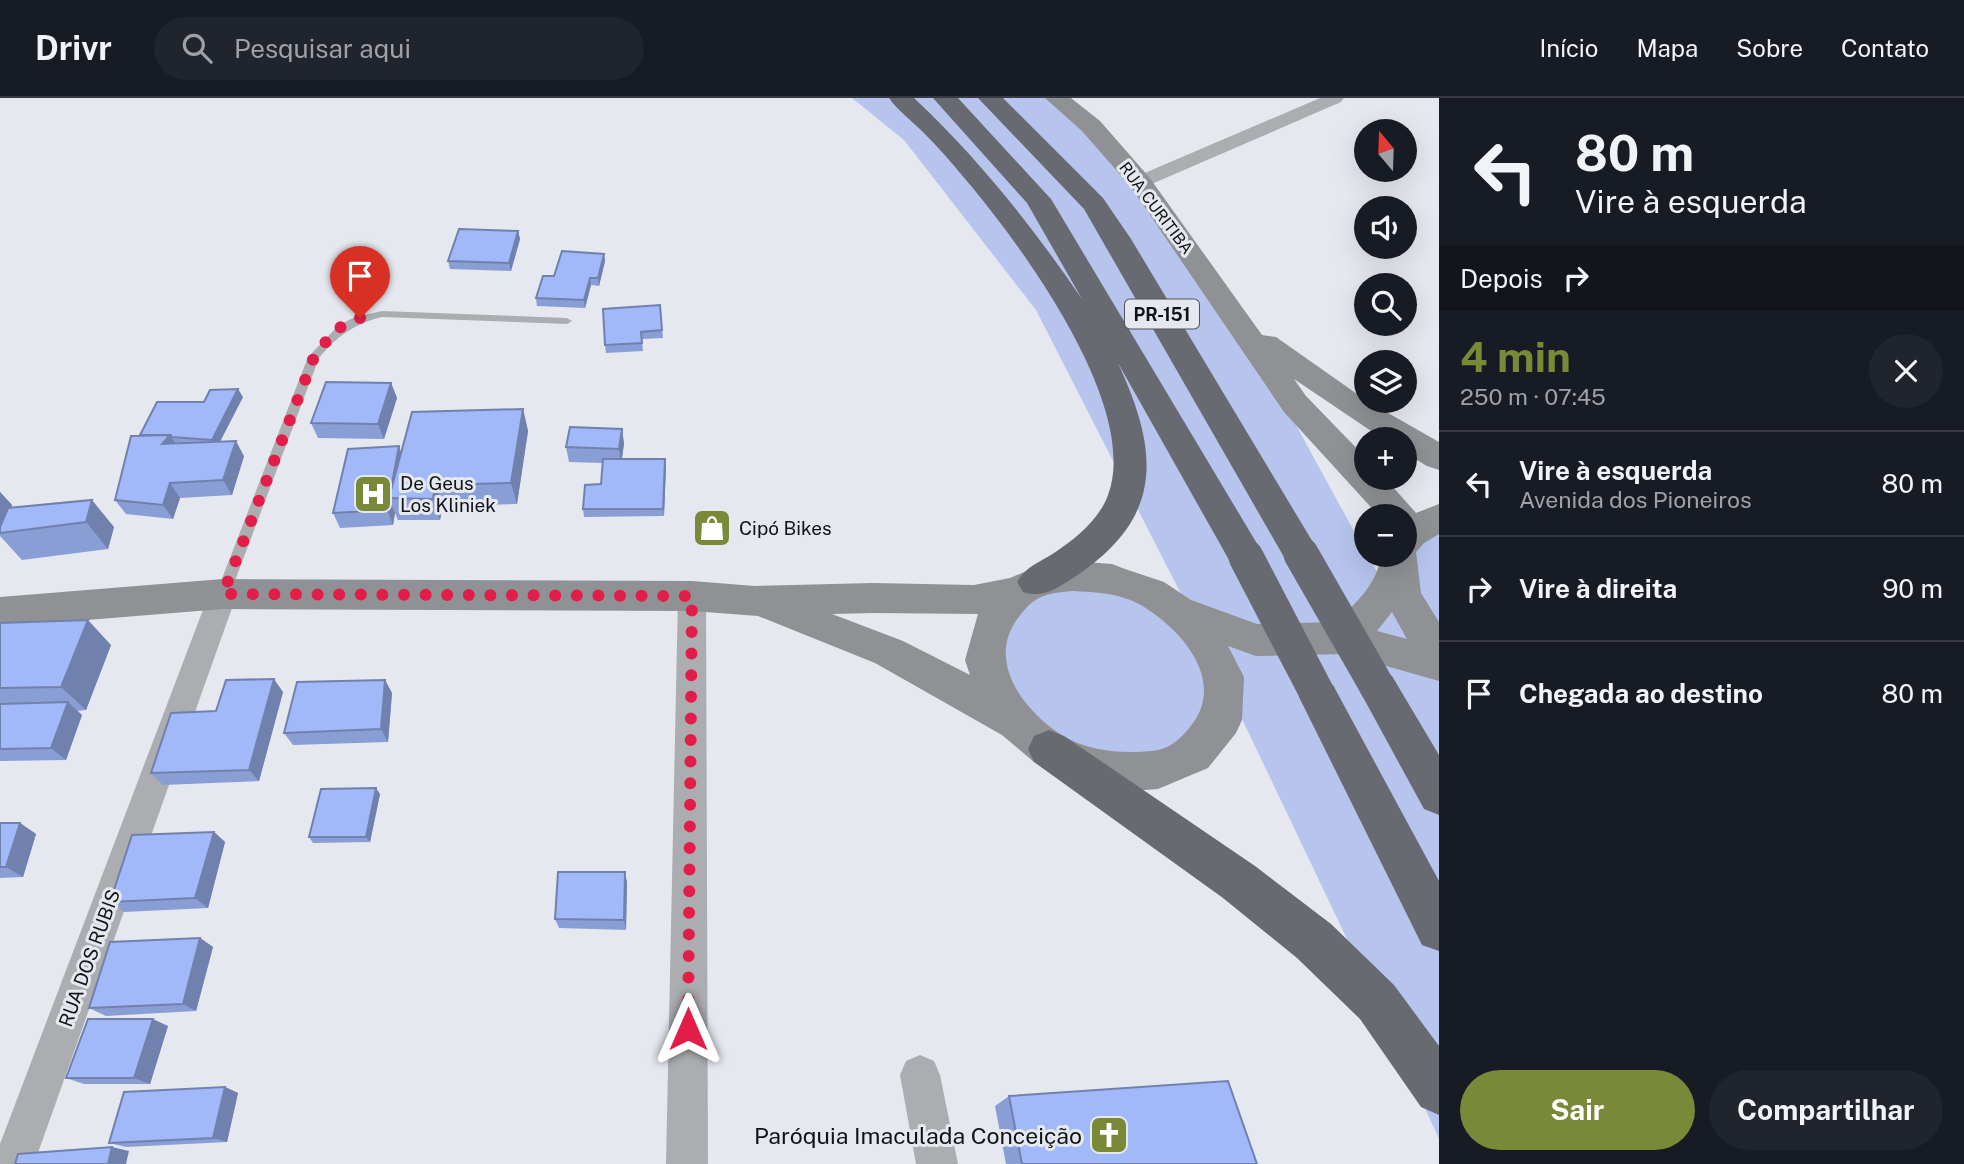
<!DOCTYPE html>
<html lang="pt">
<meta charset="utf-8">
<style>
body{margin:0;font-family:"Public Sans",sans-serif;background:#20242c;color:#f1f3f6;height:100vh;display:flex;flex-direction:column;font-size:26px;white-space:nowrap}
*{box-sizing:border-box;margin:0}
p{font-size:23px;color:#9ea1a6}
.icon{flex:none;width:38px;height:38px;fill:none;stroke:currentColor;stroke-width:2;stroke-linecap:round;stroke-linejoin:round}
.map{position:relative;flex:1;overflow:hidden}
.panel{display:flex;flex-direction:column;background:#171b24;width:525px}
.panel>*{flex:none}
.hud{background:#171b24;color:#f1f3f6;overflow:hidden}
.needle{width:46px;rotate:341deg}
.tools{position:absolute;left:1354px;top:21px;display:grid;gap:14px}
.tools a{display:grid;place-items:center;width:63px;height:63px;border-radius:50%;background:#171b24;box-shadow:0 7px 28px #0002;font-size:35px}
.pin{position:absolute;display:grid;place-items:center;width:60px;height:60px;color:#fff;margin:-72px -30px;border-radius:50% 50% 50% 0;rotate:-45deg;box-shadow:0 0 7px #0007}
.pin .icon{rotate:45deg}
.me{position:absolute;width:77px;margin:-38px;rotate:0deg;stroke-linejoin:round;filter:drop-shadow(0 0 5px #0008)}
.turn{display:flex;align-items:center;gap:24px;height:147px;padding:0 21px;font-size:32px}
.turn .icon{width:91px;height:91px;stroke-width:2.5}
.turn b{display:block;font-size:49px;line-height:60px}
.then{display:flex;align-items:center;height:66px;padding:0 21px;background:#0003;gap:14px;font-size:26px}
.round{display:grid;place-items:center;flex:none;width:74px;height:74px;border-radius:37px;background:#20242c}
.headline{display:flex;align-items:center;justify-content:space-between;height:119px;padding:0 21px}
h1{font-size:42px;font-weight:700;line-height:52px;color:#798938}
.action{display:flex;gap:14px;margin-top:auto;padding:14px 21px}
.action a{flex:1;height:80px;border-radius:42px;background:#798938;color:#fff;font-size:28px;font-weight:700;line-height:80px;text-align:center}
.action a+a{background:#20242c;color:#f1f3f6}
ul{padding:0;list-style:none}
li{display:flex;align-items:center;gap:21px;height:105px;padding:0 21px;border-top:2px solid #363941}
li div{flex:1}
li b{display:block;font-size:26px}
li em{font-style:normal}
header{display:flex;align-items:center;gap:42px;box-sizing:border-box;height:98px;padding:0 35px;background:#171b24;border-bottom:2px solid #363941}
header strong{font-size:33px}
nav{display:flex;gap:38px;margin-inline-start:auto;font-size:24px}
.search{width:490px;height:63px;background:#20242c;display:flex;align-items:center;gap:18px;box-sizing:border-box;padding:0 24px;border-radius:38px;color:#9ea1a6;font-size:26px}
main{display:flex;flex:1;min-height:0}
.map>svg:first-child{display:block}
.green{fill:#b7c5ee}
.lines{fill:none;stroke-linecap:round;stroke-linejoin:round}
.service{fill:#acadb0;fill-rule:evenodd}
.minor{fill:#acadb0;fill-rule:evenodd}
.secondary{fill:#8f9195;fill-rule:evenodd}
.motorway{fill:#686a71;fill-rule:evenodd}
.motorway-bridge{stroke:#686a71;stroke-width:35}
.wall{fill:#8a9ed6}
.shaded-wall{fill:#7181ae}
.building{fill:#a1b8f9;stroke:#7181ae;stroke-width:2}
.route{stroke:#e11d48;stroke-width:12;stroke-dasharray:0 21.6}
.labels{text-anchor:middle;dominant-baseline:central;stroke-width:6;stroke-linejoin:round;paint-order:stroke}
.far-street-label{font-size:16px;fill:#121316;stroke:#e5e8ef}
.shield{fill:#e5e8ef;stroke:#515357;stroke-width:2}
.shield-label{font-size:18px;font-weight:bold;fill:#121316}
.poi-label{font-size:19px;fill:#121316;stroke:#e5e8ef;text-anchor:start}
.street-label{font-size:19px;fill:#121316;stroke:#e5e8ef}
.near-poi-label{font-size:23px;fill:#121316;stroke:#e5e8ef;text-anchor:end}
</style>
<header>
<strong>Drivr</strong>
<div class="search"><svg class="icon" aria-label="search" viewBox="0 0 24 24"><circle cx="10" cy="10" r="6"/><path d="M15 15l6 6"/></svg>Pesquisar aqui</div>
<nav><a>Início</a><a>Mapa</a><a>Sobre</a><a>Contato</a></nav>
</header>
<main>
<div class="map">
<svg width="1439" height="1066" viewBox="0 0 1439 1066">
<rect width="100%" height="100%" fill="#e5e8ef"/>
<path class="green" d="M 852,0 L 1057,0 L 1091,28 L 1243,230 L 1367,457 L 1439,578 L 1439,1041 L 1377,904 L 1202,537 L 1036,212 L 904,42 Z
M 1439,425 L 1439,544 L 1404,491 L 1405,457 Z
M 1040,489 L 1148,499 L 1217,579 L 1188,652 L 1089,662 L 1005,601 L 1001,520 Z"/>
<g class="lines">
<path class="service" d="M 382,213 L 567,220 L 572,223 L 567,226 L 382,219 C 354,226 337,238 319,260 L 230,496 L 228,500 L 218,500 L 216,496 L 308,259 L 339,227 L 355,219 Z"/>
<path class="minor" d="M 1320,0 L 1344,0 L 1341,4 L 1147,88 L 1133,88 L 1130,84 L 1133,80 Z
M 223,484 L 233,488 L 237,496 L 34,1066 L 0,1066 L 0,1046 L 209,496 L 213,488 Z
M 692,486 L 702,490 L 706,498 L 708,1066 L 666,1066 L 678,498 L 682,490 Z
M 920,957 L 934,963 L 940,977 L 958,1066 L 916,1066 L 900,977 L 906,963 Z"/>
<path class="secondary" d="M 1045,0 L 1071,0 L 1100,23 L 1149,79 L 1262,237 L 1276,239 L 1367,303 L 1439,344 L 1439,372 L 1427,368 L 1405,355 L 1405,341 L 1383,341 L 1294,281 L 1306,298 L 1367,361 L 1367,380 L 1385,380 L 1416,415 L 1439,406 L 1439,436 L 1424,445 L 1416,454 L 1421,495 L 1439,524 L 1439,583 L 1344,556 L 1256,558 L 1228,548 L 1244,579 L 1242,622 L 1236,635 L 1208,670 L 1158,691 L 1131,693 L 1088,687 L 1034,664 L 1002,637 L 875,565 L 758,518 L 692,513 L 223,511 L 0,529 L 0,499 L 223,481 L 692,483 L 755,488 L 873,485 L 974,487 L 1010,480 L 1036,469 L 1072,463 L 1112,466 L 1125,471 L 1164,484 L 1191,502 L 1257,526 L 1335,524 C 1356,506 1378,485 1381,457 L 1405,457 L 1405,418 L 1379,418 L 1284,314 L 1131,89 L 1082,33 ZM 1072,493 C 1095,494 1118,495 1139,506 C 1181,530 1228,583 1190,629 C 1180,642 1168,652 1151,653 C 1122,656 1089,653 1063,638 C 1025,614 985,564 1018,520 C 1025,511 1030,504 1041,499 C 1050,495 1062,494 1072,493 ZM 1392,514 L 1407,541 L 1377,533 ZM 873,515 L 978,516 L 965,562 L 970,577 L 903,543 L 832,516 Z"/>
<path class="motorway" d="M 889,0 L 914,0 C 979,61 1032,128 1082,201 L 1027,105 L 933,0 L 958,0 L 1051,101 L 1259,449 L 1264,459 L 1259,469 L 1246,473 L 1233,469 L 1118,265 C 1158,352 1166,418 1076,478 C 1059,489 1044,501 1023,494 L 1017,484 C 1025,469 1040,464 1054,455 C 1075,441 1099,422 1108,397 C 1141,309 1021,147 966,82 C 952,65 938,49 923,34 C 912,23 898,13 889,0 Z
M 978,0 L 1003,0 L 1103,100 L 1131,141 L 1314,446 L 1319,456 L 1314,466 L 1301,470 L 1288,466 L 1084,111 Z
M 1378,573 L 1392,578 L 1439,657 L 1439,717 L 1424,711 L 1358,590 L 1364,578 Z
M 1319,582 L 1333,587 L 1439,783 L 1439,853 L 1422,847 L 1299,599 L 1305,587 Z
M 1049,632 L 1064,638 L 1255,768 L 1331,826 L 1394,887 L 1439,948 L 1439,1017 L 1421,1009 L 1360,921 L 1297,860 L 1223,800 L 1034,664 L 1028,651 L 1034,638 Z"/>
<path class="motorway-bridge" d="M 1301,456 L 1378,590
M 1246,459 L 1319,599"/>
</g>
<path class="wall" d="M 518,133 L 520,141 L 511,173 L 450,171 L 448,163 Z
M 604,156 L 605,163 L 599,188 L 591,187 L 585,210 L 537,208 L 536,200 L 554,178 Z
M 660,207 L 663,240 L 642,241 L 643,253 L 606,255 L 605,247 Z
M 391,285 L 397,300 L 384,341 L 318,340 L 311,325 Z
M 243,299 L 220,344 L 244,358 L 232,397 L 180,400 L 173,421 L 126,416 L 115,402 L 140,338 L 204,304 Z
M 523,311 L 528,333 L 517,406 L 443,408 L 440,422 L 398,422 L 395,415 L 393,427 L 340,430 L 333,415 L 401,355 Z
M 622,331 L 624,346 L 622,361 L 666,368 L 664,418 L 584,419 L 583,411 L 601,386 L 603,365 L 569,364 L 566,349 Z
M 0,394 L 12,407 L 11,410 L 114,429 L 108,451 L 22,462 L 0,438 Z
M 0,525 L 111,547 L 86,612 L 77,613 L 82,617 L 66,662 L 0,663 Z
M 385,582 L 392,595 L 388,644 L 293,647 L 284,635 Z
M 283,594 L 259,683 L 163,687 L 151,675 L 216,613 Z
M 380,696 L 370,744 L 313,745 L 309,739 Z
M 0,725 L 20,725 L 36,736 L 23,779 L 0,780 Z
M 214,734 L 225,744 L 208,810 L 124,814 L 110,804 Z
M 627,784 L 626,832 L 559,830 L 555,821 Z
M 200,840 L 213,849 L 196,913 L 106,918 L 89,910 Z
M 168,928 L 150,986 L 84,986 L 66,980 Z
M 225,989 L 238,995 L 227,1044 L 126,1049 L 109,1045 Z
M 1009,998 L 1257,1066 L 1006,1066 L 995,1008 Z"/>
<path class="shaded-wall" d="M 518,133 L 520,141 L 511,173 L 509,165 Z
M 604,156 L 605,163 L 599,188 L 598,180 Z
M 590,180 L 591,187 L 585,210 L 584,202 Z
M 391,285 L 397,300 L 384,341 L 378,326 Z
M 238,291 L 243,299 L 217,349 L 212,342 Z
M 523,311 L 528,333 L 517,406 L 511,385 Z
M 622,331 L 624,346 L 621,365 L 619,351 Z
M 170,337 L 180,352 L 162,346 Z
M 236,343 L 244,358 L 232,397 L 223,382 Z
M 399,348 L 404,363 L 389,400 L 395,415 L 393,427 L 387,412 Z
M 665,361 L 666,368 L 664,418 L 663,411 Z
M 170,385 L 180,400 L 173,421 L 163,407 Z
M 435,387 L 443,408 L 440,422 L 433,401 Z
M 0,394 L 12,407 L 2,436 L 0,433 Z
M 92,402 L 114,429 L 108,451 L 86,424 Z
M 88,522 L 111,547 L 86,612 L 61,589 Z
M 274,581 L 283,594 L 259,683 L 249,672 Z
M 385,582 L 392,595 L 388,644 L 381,631 Z
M 68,604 L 82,617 L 66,662 L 51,650 Z
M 376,690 L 380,696 L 370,744 L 366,739 Z
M 20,725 L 36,736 L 23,779 L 6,769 Z
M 214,734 L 225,744 L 208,810 L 195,800 Z
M 625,774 L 627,784 L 626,832 L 624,822 Z
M 200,840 L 213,849 L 196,913 L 183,906 Z
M 153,921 L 168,928 L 150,986 L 134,980 Z
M 225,989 L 238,995 L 227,1044 L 213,1040 Z
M 112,1049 L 129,1053 L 126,1066 L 108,1066 Z"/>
<path class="building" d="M 459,131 L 518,133 L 509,165 L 448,163 Z
M 562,153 L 604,156 L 598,180 L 590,180 L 584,202 L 536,200 L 543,178 L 554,178 Z
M 660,207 L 662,232 L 641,234 L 642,245 L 605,247 L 603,211 Z
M 326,284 L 391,285 L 378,326 L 311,325 Z
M 238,291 L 212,342 L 172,339 L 170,337 L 140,337 L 157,304 L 204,304 L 210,292 Z
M 523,311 L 511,385 L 435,387 L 433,401 L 389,400 L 412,314 Z
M 570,329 L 622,331 L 619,351 L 566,349 Z
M 170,337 L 162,346 L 236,343 L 223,382 L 170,385 L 163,407 L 115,402 L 131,338 Z
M 399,348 L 387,412 L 333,415 L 348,351 Z
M 603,361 L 665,361 L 663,411 L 583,411 L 585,387 L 601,386 Z
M 92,402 L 86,424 L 0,435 L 0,429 L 8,410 Z
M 88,522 L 61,589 L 0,590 L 0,525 Z
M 274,581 L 249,672 L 151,675 L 171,615 L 216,613 L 226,582 Z
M 385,582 L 381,631 L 284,635 L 297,584 Z
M 68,604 L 51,650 L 0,651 L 0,606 Z
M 376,690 L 366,739 L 309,739 L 321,691 Z
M 0,725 L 20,725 L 6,769 L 0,769 Z
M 214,734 L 195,800 L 110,804 L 132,737 Z
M 558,774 L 625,774 L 624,822 L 555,821 Z
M 200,840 L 183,906 L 89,910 L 110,844 Z
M 88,921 L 153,921 L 134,980 L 66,980 Z
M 1228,983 L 1257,1066 L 1022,1066 L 1009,998 Z
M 225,989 L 213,1040 L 109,1045 L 124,994 Z
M 112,1049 L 108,1066 L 15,1066 L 18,1056 Z"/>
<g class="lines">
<path class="route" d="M 360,220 L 335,232 L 314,259 L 223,496 L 692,498 L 688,931"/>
</g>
<defs>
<symbol id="hospital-square" viewBox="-11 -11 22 22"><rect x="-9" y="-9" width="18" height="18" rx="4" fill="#798938" stroke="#e5e8ef"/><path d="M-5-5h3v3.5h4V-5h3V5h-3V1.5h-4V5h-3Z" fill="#fff"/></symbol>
<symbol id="shop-square" viewBox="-11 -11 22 22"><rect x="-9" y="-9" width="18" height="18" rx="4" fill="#798938" stroke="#e5e8ef"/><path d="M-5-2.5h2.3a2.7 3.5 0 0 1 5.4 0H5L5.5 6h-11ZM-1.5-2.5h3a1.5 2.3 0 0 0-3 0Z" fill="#fff"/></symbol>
<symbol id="church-square" viewBox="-11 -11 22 22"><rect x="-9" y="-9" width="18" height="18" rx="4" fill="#798938" stroke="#e5e8ef"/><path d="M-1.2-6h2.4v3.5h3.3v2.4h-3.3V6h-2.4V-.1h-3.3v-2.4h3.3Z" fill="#fff"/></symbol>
</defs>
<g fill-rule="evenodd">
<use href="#hospital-square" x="351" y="374" width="44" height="44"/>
<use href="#shop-square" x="690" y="408" width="44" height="44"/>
<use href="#church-square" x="1087" y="1015" width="44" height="44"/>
</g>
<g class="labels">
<g class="far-street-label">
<text transform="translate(1156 110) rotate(53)">RUA CURITIBA</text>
</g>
<rect class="shield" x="1125" y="201.5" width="74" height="29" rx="5"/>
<g class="shield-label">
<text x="1162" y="216">PR-151</text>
</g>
<g class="poi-label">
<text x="400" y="385">De Geus<tspan x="400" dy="22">Los Kliniek</tspan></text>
<text x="739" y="430">Cipó Bikes</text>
</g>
<g class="street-label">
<text transform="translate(89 860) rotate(-70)">RUA DOS RUBIS</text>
</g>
<g class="near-poi-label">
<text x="1082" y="1037">Paróquia Imaculada Conceição</text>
</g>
</g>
</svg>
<div class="tools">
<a><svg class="needle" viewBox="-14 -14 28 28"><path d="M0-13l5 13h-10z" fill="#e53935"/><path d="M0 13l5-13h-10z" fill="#9ea1a6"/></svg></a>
<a><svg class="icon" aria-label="sound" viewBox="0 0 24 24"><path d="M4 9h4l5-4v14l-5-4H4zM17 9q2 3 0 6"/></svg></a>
<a><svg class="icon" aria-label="search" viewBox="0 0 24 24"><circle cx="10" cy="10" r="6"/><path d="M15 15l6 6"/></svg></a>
<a><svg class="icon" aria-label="layers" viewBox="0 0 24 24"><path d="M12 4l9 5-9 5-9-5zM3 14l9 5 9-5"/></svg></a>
<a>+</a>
<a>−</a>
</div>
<div class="pin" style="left:360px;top:220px;background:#d93025"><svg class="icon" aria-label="arrive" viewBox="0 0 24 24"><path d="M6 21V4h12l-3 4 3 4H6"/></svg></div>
<svg class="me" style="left:688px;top:931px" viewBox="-20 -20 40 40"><path d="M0-17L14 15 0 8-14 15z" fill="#e11d48" stroke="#fff" stroke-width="4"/></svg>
</div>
<section class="panel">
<div class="hud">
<div class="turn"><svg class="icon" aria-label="left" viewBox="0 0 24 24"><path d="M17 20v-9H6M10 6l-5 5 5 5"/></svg><div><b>80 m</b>Vire à esquerda</div></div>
<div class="then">Depois<svg class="icon" aria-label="right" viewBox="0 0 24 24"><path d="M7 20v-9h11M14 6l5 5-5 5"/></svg></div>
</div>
<div class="headline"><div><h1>4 min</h1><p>250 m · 07:45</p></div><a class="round"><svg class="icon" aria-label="close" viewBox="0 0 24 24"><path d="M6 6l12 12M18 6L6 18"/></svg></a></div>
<ul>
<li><svg class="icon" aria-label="left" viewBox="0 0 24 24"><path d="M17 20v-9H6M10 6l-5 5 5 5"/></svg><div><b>Vire à esquerda</b><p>Avenida dos Pioneiros</p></div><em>80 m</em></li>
<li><svg class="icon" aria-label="right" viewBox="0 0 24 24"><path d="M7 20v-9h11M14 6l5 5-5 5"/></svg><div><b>Vire à direita</b></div><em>90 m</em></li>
<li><svg class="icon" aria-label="arrive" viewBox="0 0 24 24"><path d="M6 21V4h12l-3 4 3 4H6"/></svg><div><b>Chegada ao destino</b></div><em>80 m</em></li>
</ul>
<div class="action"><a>Sair</a><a>Compartilhar</a></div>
</section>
</main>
